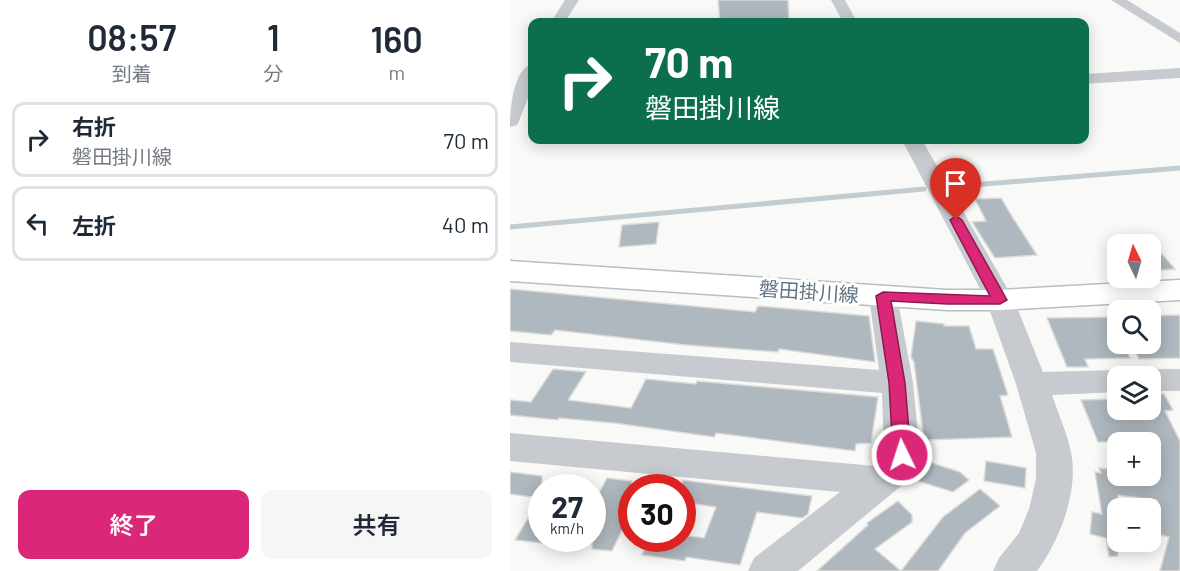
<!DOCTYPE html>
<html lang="ja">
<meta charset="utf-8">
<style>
body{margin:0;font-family:Barlow,"Noto Sans JP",sans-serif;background:#f6f6f7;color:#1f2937;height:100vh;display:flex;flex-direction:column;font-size:22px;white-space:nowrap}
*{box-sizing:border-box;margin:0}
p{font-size:20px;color:#747a83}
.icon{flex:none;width:33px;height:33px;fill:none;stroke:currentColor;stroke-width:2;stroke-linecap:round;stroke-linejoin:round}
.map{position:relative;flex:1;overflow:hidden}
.drawer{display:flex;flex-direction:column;background:#fff;width:510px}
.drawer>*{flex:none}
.top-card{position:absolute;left:18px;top:18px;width:561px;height:126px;border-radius:12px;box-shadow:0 3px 15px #0003;background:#0b6e4f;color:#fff;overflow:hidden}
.needle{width:39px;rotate:355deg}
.fabs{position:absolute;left:597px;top:234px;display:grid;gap:12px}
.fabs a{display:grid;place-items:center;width:54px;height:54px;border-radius:12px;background:#fff;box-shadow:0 3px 15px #0003;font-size:30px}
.speed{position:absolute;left:18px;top:474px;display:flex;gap:12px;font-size:30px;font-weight:700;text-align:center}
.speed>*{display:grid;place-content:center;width:78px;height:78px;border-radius:50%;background:#fff;box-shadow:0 3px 15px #0003;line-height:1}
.speed small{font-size:15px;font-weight:400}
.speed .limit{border:9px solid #d22;background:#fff;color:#111}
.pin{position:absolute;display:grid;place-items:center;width:51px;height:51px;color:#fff;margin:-62px -26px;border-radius:50% 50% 50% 0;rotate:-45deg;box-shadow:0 0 6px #0007}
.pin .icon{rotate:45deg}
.me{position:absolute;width:66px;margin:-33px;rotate:356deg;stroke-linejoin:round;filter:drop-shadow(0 0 4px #0008)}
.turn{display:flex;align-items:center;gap:21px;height:126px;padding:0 18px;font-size:27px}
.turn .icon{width:78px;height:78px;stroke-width:2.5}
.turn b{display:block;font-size:42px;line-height:51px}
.eta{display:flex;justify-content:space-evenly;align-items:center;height:102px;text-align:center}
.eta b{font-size:36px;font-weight:600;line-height:42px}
.action{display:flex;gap:12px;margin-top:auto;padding:12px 18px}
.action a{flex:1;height:69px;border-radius:12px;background:#db2777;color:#fff;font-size:24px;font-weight:600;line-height:69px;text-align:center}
.action a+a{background:#f6f6f7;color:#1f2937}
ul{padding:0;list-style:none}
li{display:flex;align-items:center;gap:18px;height:75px;margin:0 12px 9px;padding:0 6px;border:3px solid #e0e1e3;border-radius:12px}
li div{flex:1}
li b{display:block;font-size:22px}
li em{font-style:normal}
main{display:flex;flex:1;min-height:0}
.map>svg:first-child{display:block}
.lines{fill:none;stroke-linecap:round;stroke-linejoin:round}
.stream{stroke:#c2ccd1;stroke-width:5}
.building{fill:#afb8be;stroke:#dbdbd9;stroke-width:1.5}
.major-casing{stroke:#babec2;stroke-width:3}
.minor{fill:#c7cbcf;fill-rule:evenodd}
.major{fill:#fff;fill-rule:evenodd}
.route{fill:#db2777;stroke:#8e194d;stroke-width:1.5}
.labels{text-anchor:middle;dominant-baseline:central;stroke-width:6;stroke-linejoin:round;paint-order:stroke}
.street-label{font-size:20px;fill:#627584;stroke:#fff}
</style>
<main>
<section class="drawer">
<div class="eta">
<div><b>08:57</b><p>到着</p></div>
<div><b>1</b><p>分</p></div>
<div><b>160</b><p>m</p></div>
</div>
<ul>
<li><svg class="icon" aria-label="right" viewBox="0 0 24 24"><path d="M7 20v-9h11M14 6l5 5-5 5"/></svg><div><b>右折</b><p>磐田掛川線</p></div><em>70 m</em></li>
<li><svg class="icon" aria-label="left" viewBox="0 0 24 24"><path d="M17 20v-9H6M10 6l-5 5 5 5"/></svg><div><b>左折</b></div><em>40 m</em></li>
</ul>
<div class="action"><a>終了</a><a>共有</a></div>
</section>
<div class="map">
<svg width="670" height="571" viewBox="0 0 670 571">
<rect width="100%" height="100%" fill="#f9f9f7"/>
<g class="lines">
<path class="stream" d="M 438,187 L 670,168
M 0,227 L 414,189"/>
</g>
<path class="building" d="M 208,0 L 278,0 L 279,21 L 210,22 Z
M 491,198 L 503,218 L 527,255 L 485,258 L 462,222 L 476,221 L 465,199 Z
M 149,222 L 146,244 L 109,247 L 112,225 Z
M 652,254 L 665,269 L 640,271 L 640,255 Z
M 0,289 L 245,312 L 248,306 L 359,316 L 365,362 L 269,349 L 268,352 L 176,345 L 45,330 L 41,335 L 0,331 Z
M 670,315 L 670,358 L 629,359 L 622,344 L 640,344 L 640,316 Z
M 608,317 L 608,344 L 613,344 L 620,358 L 575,359 L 578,367 L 557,367 L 537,318 Z
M 406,321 L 434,324 L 434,326 L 459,326 L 466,349 L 483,349 L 498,395 L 490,396 L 502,437 L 414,440 L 404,362 L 401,357 Z
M 43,369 L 76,372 L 58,400 L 121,408 L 136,379 L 186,384 L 187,381 L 368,397 L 361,443 L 346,444 L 345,451 L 206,433 L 204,437 L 104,423 L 49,418 L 48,420 L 0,415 L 0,400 L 21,402 Z
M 640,393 L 654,394 L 663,410 L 655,411 L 670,441 L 670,571 L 650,571 L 659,537 L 646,534 L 647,500 L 608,495 L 608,556 L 599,557 L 596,538 L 580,534 L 582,512 L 592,514 L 585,472 L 591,473 L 589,468 L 608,470 L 608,476 L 642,478 L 640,442 L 588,442 L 571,400 L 607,399 L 608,410 L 640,410 Z
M 416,461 L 450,472 L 459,480 L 443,492 L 408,481 Z
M 476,461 L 516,468 L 515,488 L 474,481 Z
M 0,472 L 32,476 L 32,543 L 5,540 L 30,498 L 0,494 Z
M 97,478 L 122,481 L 122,509 L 102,551 L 82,549 L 82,506 Z
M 172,480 L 203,484 L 302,496 L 298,514 L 292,518 L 247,512 L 230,565 L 176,557 L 175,561 L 132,555 L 139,538 L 172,538 L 172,535 L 194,538 L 206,507 L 172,502 Z
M 470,489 L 490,506 L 455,533 L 428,571 L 391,571 L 433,517 Z
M 388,501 L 402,515 L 402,522 L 365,549 L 391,571 L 307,571 L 358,525 L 357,523 Z"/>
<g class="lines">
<defs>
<path id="major" d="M 0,261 L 437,290 L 490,290 L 670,280 L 670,300 L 490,310 L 437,310 L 0,281 Z"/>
</defs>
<use href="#major" class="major-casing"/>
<path class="minor" d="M 55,0 L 69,0 L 55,22 L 41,22 Z
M 321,0 L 335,0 L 347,22 L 333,22 Z
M 601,0 L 617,0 L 670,33 L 670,43 Z
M 22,64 L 22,88 L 9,121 L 7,125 L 0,127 C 0,110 3,69 22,64 Z
M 670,68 L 670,78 L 574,84 L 574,74 Z
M 392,140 L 412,140 L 504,300 L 533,372 L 608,370 L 619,373 L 621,376 L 608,376 L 608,392 L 542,395 C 548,413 557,433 561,452 C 569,491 550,540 527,571 L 483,571 L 489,558 L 509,533 L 519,509 L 526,479 L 526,453 L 506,384 L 476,300 Z
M 373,288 L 383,290 L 387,296 L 403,383 L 410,455 L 396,482 L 288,571 L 238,571 L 244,558 L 330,492 L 0,461 L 0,433 L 365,466 L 374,454 L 372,393 L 0,362 L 0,342 L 369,370 L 359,296 L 363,290 Z
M 640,369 L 670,369 L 670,391 L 640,391 L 640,376 L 626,376 L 629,372 Z"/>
<use href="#major" class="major"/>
</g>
<path class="route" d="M 446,216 L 452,220 L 497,300 L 490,304 L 437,304 L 381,301 L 395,383 L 401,455 L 398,460 L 392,462 L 386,460 L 383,455 L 379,383 L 366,296 L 373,292 L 480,296 L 440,220 Z"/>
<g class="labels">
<g class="street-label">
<text transform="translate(299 291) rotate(4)">磐田掛川線</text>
</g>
</g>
</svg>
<div class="fabs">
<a><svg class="needle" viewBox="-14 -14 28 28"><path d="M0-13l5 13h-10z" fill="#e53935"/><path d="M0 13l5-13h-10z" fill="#747a83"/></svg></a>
<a><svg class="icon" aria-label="search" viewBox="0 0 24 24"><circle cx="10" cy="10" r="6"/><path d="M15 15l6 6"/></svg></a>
<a><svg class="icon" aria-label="layers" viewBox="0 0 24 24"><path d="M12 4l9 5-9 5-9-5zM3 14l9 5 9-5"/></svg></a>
<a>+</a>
<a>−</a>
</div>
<div class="speed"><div>27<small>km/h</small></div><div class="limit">30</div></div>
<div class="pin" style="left:446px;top:220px;background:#d93025"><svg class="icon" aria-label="arrive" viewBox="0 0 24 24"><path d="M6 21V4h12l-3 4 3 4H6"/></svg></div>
<svg class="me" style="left:392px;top:455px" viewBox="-20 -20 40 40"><circle r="17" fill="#db2777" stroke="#fff" stroke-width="3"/><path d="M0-11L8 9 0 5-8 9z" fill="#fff"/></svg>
<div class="top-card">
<div class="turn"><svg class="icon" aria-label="right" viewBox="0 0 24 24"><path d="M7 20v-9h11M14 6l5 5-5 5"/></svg><div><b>70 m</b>磐田掛川線</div></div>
</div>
</div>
</main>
